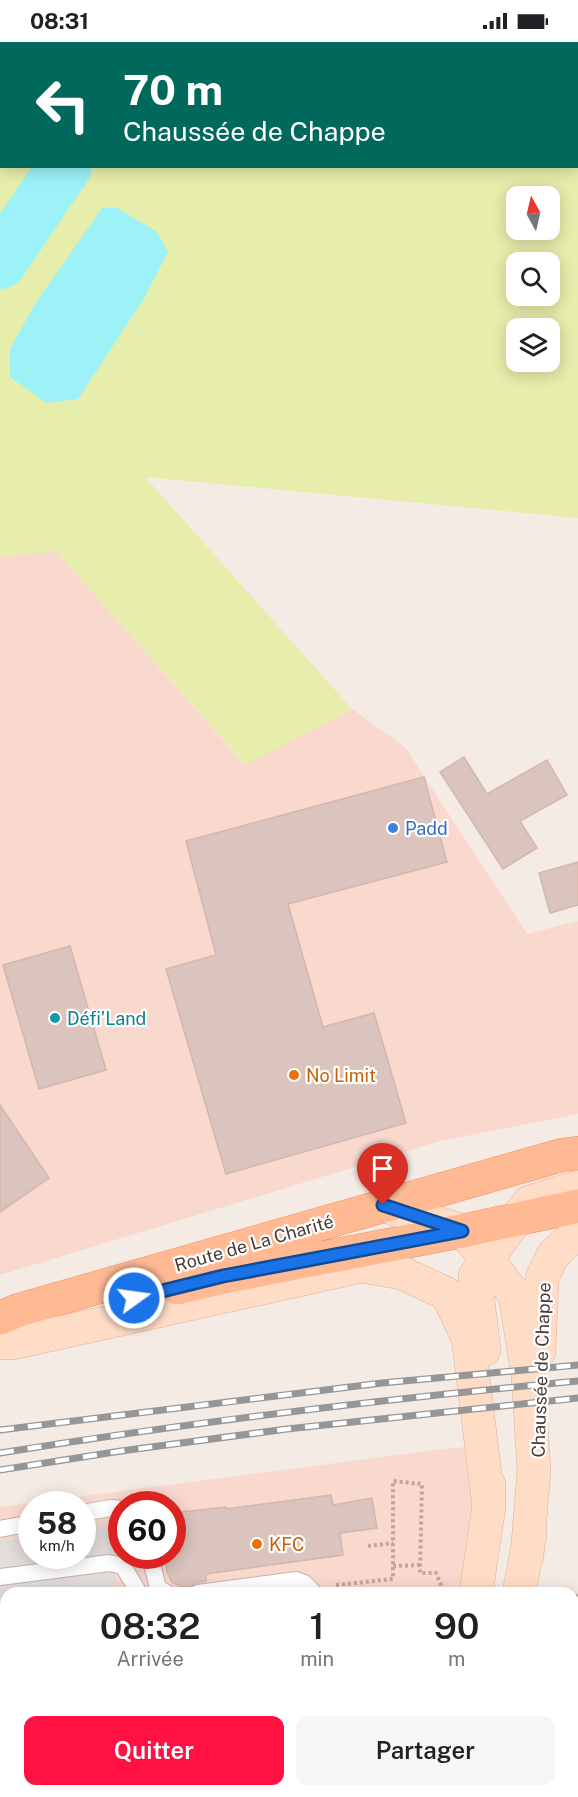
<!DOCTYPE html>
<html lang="fr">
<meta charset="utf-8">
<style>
body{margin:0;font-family:"Public Sans",sans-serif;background:#f6f6f6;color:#202124;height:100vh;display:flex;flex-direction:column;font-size:22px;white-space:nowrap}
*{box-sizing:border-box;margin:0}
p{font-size:20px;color:#757577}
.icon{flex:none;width:33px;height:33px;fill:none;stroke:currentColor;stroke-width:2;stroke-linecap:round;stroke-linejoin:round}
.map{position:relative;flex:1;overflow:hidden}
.panel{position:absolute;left:0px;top:1545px;width:579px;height:210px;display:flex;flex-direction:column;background:#fff;border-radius:18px 18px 0 0;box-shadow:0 3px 15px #0003}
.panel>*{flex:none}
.hud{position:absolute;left:0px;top:0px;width:579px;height:126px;box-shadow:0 3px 15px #0003;background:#00695c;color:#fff;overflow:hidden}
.needle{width:39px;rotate:352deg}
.controls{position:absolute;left:506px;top:144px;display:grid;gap:12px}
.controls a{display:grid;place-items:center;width:54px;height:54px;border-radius:12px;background:#fff;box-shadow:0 3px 15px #0003;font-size:30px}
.speed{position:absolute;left:18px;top:1449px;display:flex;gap:12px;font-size:30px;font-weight:700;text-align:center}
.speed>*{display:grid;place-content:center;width:78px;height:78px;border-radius:50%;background:#fff;box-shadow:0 3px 15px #0003;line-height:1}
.speed small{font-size:15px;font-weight:400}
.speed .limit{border:9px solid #d22;background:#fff;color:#111}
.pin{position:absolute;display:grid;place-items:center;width:51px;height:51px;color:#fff;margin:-62px -26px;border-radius:50% 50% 50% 0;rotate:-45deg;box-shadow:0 0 6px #0007}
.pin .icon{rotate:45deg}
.me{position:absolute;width:66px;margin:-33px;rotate:76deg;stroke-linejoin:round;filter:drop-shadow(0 0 4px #0008)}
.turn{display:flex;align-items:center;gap:21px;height:126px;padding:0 24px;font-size:27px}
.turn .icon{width:78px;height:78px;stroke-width:2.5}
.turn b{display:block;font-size:42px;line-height:51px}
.eta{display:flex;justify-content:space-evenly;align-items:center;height:102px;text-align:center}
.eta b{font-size:36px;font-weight:600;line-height:42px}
.primary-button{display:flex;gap:12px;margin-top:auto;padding:12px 24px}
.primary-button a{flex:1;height:69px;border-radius:12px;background:#ff1243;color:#fff;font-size:24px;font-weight:600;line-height:69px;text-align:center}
.primary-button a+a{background:#f6f6f6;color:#202124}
.status{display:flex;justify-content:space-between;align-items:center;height:42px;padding:0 30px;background:#fff;direction:ltr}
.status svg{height:16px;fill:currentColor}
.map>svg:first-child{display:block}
.residential{fill:#e9dad3}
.commercial{fill:#f9d8ce;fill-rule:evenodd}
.green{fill:#e7edaa;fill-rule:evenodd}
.parking{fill:#e2dddb}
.water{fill:#9cf2f7}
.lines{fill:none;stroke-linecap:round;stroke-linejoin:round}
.river{stroke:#9cf2f7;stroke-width:54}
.building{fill:#dac4bd;stroke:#d3b6ac;stroke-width:1.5}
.lane-casing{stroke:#c4b2aa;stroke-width:18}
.street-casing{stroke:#c4b2aa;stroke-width:34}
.secondary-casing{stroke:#dfb194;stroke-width:34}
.primary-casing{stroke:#ef8c59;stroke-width:34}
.path{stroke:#c4a497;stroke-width:4;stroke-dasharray:3 3;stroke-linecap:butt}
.lane{stroke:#fff;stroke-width:16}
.street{stroke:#fff;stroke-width:33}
.secondary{stroke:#ffdcc5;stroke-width:33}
.primary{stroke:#ffba94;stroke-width:33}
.rail-casing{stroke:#969696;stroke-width:7}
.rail{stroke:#fff;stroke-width:4.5;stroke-dasharray:14;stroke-linecap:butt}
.route-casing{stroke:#114b97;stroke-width:15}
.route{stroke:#1a73e8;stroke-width:10}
.shop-dot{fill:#3f7fe0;stroke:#fff;stroke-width:2}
.culture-dot{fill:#0f9aa8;stroke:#fff;stroke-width:2}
.food-dot{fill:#e8710a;stroke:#fff;stroke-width:2}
.labels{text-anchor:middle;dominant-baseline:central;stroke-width:4.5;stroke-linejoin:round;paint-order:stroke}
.shop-label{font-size:18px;fill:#366cbe;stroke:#fff;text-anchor:start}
.culture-label{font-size:18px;fill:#0d838f;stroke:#fff;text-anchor:start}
.food-label{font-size:18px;fill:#c56008;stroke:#fff;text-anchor:start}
.street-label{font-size:18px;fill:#483934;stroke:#fff}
</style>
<div class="status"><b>08:31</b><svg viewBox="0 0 49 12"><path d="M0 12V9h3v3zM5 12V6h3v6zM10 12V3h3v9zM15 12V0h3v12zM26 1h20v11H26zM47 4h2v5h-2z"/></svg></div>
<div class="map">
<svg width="578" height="1755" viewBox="0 0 578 1755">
<rect width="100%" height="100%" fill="#f4ebe5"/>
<path class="residential" d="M 6,1651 L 6,1749 L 401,1749 L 399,1755 L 0,1755 L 0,1652 Z"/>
<path class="commercial" d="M 56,509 L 245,723 L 352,667 L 405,705 L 527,892 L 578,879 L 578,1072 L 440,1099 L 0,1233 L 0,515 Z
M 481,1404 L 476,1551 L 6,1551 L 6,1651 L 0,1652 L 0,1465 L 443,1407 ZM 32,1462 L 82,1462 L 82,1514 L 32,1514 ZM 122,1462 L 172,1462 L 172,1514 L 122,1514 Z"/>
<path class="green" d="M 23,0 L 578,0 L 578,476 L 145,435 L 352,667 L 246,723 L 56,509 L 0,515 L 0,31 L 1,29 L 2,124 L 578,124 L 578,2 L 22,1 ZM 516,154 L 549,154 L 549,188 L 516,188 ZM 516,220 L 549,220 L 549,254 L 516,254 ZM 516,286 L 549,286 L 549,320 L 516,320 Z"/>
<path class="parking" d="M 108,1484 L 118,1551 L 6,1551 L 6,1602 L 0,1603 L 0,1499 L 31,1495 L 32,1514 L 82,1514 L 83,1488 Z"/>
<path class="water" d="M 102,166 L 117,166 L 157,190 L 168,210 L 143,258 L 78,357 L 46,361 L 10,335 L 10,307 L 35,262 Z"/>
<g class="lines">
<path class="river" d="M 148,2 L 149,0
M 0,220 L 65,124"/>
</g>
<path class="building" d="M 464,715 L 487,752 L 547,718 L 567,753 L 520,779 L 537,806 L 503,827 L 440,730 Z
M 424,735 L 447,820 L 288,862 L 323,985 L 374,971 L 406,1081 L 226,1132 L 166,927 L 216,913 L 186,799 Z
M 578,820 L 578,863 L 550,871 L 539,831 Z
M 70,904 L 106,1028 L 39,1047 L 3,923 Z
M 0,1063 L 49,1136 L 0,1170 Z
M 331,1453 L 333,1463 L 372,1456 L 377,1486 L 340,1491 L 343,1513 L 206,1532 L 206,1539 L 196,1541 L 190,1545 L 181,1545 L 172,1540 L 167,1530 L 165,1514 L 172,1514 L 172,1471 L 226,1465 L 226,1467 Z"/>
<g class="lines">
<defs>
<path id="lane" d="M 82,1471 L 111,1466 L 122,1467
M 0,1487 L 32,1481
M 150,1514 L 158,1546 L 167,1551
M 0,1535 L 109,1521 L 123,1524 L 139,1551
M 198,1551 L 296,1538 L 304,1541 L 314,1551
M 0,1614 L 6,1613"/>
<path id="street" d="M 169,1749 L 169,1755"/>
<path id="secondary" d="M 383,1163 L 462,1189 L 487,1217 L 515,1253 L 528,1333 L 534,1428 L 527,1514
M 0,1301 L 13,1301 L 362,1224 L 402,1231 L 447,1252 L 468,1296 L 489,1464
M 484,1308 L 475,1234 L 529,1160 L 578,1145
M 539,1310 L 542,1236 L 553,1213 L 578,1190
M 476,1551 L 489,1464 L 489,1443
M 519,1551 L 530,1492
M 399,1755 L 401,1749
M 437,1755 L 439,1749"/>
<path id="primary" d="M 177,1246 L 223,1235 L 462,1189 L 578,1164
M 0,1276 L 19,1268 L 562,1113 L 578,1111"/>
</defs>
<use href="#lane" class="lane-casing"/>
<use href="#street" class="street-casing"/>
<use href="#secondary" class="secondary-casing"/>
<use href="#primary" class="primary-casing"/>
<path class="path" d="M 368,1504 L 393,1501
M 393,1524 L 420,1523
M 336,1543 L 393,1537 L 393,1439 L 422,1442 L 420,1531 L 436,1531 L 444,1550
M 573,1559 L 578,1553
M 0,1577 L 6,1577
M 573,1629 L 578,1633"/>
<use href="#lane" class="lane"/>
<use href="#street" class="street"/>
<use href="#secondary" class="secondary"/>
<use href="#primary" class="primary"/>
<defs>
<path id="rail" d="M 0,1388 L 382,1341 L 578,1323
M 0,1411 C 191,1380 385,1357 578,1339
M 0,1428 L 121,1409 L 287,1387 L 578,1356"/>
</defs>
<use href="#rail" class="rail-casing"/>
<use href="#rail" class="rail"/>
</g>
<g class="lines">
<defs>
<path id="route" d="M 134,1256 L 223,1234 L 462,1189 L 383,1163"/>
</defs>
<use href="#route" class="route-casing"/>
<use href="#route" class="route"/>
</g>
<circle class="shop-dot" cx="393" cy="786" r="6"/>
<circle class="culture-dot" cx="55" cy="976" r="6"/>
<g class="food-dot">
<circle cx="294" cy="1033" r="6"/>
<circle cx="257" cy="1502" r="6"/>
</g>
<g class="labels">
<g class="shop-label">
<text x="405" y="786">Padd</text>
</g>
<g class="culture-label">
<text x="67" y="976">Défi'Land</text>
</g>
<g class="food-label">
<text x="306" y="1033">No Limit</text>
<text x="269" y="1502">KFC</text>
</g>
<g class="street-label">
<text transform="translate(254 1201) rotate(-16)">Route de La Charité</text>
<text transform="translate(541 1328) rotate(-88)">Chaussée de Chappe</text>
</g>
</g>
</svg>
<div class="controls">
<a><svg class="needle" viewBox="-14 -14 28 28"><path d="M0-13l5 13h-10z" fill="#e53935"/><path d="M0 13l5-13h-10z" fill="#757577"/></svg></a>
<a><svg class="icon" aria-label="search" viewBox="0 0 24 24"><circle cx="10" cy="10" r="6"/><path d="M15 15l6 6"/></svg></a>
<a><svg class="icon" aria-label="layers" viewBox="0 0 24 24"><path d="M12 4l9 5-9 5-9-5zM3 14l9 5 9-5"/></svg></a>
</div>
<div class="speed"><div>58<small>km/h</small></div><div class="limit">60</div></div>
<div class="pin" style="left:383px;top:1163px;background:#d93025"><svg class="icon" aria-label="arrive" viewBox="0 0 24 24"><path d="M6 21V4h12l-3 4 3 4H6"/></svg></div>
<svg class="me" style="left:134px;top:1256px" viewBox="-20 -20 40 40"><circle r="17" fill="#1a73e8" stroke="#fff" stroke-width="3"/><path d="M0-11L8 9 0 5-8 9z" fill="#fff"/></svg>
<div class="hud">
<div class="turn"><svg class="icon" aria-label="left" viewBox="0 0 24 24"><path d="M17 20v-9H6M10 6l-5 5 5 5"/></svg><div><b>70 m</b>Chaussée de Chappe</div></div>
</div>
<section class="panel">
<div class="eta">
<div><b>08:32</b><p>Arrivée</p></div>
<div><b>1</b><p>min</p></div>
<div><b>90</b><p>m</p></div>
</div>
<div class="primary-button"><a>Quitter</a><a>Partager</a></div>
</section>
</div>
